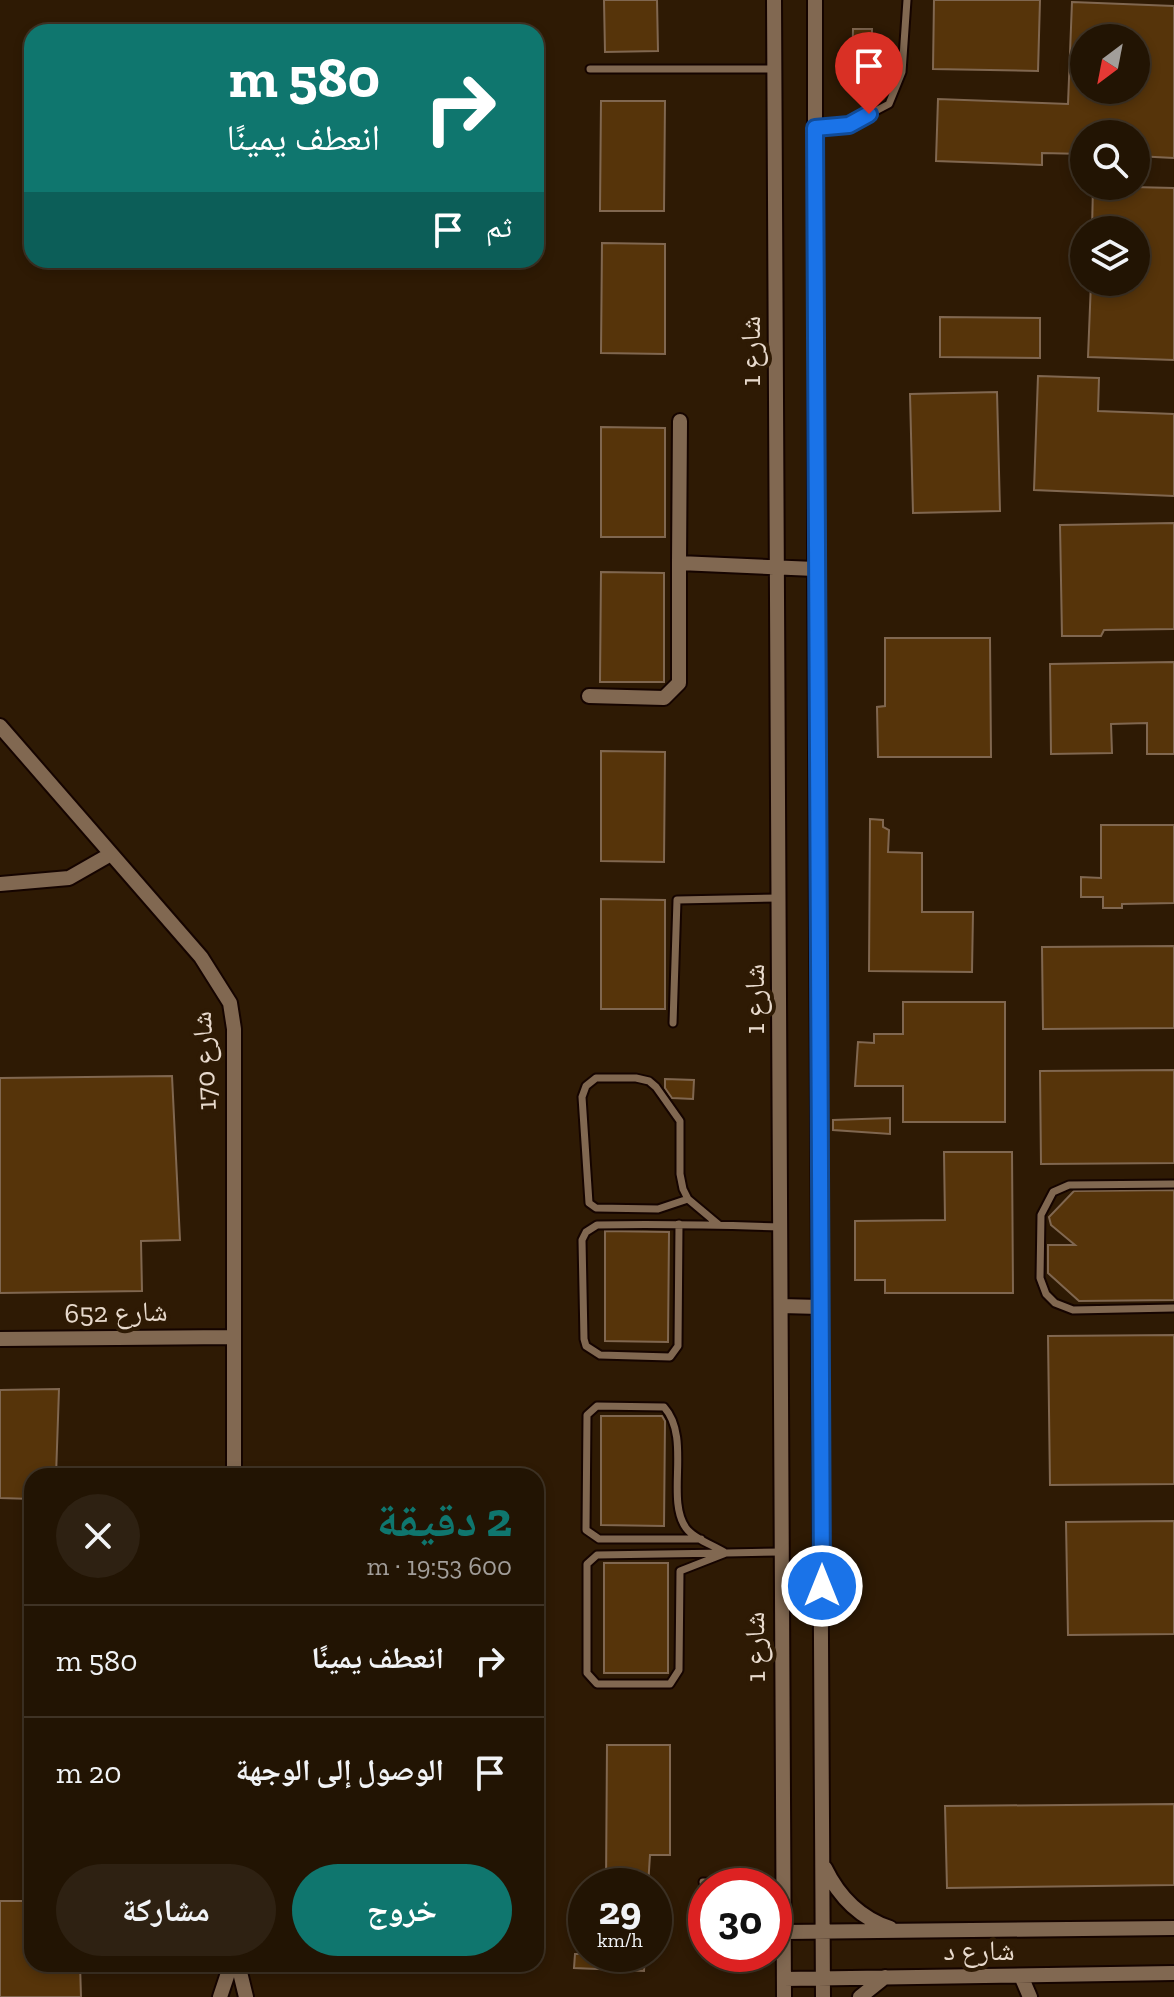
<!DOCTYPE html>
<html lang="ar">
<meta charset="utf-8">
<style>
body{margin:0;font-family:"Zilla Slab","Noto Naskh Arabic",serif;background:#2e2112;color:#f1f3f6;direction:rtl;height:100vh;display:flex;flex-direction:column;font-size:30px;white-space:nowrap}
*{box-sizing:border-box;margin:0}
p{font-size:26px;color:#a29e9a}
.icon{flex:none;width:44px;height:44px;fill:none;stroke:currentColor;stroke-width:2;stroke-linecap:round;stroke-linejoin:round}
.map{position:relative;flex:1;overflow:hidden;direction:ltr}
.sheet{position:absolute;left:24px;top:1468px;width:520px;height:504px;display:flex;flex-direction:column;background:#221403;border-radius:24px;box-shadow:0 4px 12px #0003,0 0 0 2px #3f3325;direction:rtl}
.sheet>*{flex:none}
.hud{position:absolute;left:24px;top:24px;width:520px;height:244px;border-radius:24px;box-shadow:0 4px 12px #0003,0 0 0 2px #3f3325;direction:rtl;background:#0f766e;color:#fff;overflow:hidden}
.needle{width:52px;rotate:212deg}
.controls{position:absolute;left:1070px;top:24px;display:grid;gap:16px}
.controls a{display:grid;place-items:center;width:80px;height:80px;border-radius:50%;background:#221403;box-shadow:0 4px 12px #0003,0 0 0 2px #3f3325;font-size:40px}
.speed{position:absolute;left:568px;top:1868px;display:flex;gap:16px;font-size:40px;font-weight:700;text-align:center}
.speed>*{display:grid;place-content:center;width:104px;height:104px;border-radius:50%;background:#221403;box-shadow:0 4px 12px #0003,0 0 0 2px #3f3325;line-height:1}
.speed small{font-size:20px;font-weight:400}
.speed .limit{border:12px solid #d22;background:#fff;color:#111}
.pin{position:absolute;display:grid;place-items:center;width:68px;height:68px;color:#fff;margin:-82px -34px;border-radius:50% 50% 50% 0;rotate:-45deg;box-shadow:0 0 8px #0007}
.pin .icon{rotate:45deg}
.me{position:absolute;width:88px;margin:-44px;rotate:0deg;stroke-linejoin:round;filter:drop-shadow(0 0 6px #0008)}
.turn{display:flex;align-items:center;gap:28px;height:168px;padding:0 32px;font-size:36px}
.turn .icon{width:104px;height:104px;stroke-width:2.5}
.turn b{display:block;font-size:56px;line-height:68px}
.then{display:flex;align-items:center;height:76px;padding:0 32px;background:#0003;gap:16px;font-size:30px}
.round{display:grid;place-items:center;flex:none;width:84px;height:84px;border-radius:42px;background:#2e2112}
.overview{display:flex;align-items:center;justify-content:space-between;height:136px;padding:0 32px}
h1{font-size:48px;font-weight:700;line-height:60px;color:#0f766e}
.action{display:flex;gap:16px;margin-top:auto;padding:16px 32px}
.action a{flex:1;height:92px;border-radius:48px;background:#0f766e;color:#fff;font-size:32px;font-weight:700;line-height:92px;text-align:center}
.action a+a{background:#2e2112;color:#f1f3f6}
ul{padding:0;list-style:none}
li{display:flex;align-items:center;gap:24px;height:112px;padding:0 32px;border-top:2px solid #3f3325}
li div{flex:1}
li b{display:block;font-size:30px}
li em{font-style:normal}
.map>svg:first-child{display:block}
.building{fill:#56340a;stroke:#806750;stroke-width:2;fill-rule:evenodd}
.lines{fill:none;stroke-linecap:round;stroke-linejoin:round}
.service-casing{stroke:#150400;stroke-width:11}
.minor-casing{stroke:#150400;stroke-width:18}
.service{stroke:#816851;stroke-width:7}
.minor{stroke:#816851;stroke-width:14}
.route-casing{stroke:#114b97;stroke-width:20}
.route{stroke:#1a73e8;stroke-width:14}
.labels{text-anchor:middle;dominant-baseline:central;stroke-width:8;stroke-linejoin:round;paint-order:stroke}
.street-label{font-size:28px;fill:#e8dacd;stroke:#2e1a04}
</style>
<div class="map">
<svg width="1174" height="1997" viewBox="0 0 1174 1997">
<rect width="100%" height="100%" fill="#2e1a04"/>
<path class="building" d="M 604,0 L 657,0 L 658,51 L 605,52 Z
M 934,0 L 1040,0 L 1038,71 L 933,69 Z
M 1072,2 L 1174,6 L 1174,158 L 1136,156 L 1136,134 L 1084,134 L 1084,154 L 1042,153 L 1042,165 L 936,161 L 938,99 L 1068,104 ZM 1084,38 L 1136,38 L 1136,90 L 1084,90 Z
M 853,29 L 872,29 L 871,76 L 852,76 Z
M 601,101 L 665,101 L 664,211 L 600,211 Z
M 1093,186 L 1174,188 L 1174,360 L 1088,357 L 1091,282 L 1136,282 L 1136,230 L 1092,230 Z
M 602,243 L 665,244 L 665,354 L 601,353 Z
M 940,317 L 1040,318 L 1040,358 L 940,357 Z
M 1038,376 L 1099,378 L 1098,411 L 1174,414 L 1174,496 L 1034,490 Z
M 997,392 L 1000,511 L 913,513 L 910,394 Z
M 601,427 L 665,428 L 665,537 L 601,537 Z
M 1174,523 L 1174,629 L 1104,630 L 1101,636 L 1062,636 L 1060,525 Z
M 601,572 L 664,573 L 664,682 L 600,682 Z
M 885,638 L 990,638 L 991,757 L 878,757 L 877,707 L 885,706 Z
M 1174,662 L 1174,754 L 1147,754 L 1147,723 L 1111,724 L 1112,753 L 1051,754 L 1050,664 Z
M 601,751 L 665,752 L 664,862 L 601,861 Z
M 870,819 L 883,820 L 883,827 L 889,830 L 888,852 L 922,853 L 922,912 L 973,912 L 972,972 L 869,971 Z
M 1101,825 L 1174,825 L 1174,903 L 1122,904 L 1122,908 L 1103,908 L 1103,897 L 1081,897 L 1081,877 L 1101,878 Z
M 601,899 L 665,900 L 665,1009 L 601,1009 Z
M 1174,946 L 1174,1028 L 1043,1029 L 1042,947 Z
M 903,1002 L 1005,1002 L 1005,1122 L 903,1122 L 903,1086 L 855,1086 L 858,1042 L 874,1043 L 874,1034 L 903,1034 Z
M 1174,1070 L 1174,1163 L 1041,1164 L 1040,1071 Z
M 172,1076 L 180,1240 L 141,1241 L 142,1291 L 0,1293 L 0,1078 Z
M 665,1079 L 694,1080 L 693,1099 L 672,1098 L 665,1088 Z
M 890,1118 L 890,1134 L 833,1130 L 833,1120 Z
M 944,1152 L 1012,1152 L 1013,1293 L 885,1293 L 885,1280 L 855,1280 L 855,1221 L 945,1220 Z
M 1174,1190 L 1174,1300 L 1079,1301 L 1048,1273 L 1048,1245 L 1075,1245 L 1051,1225 L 1049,1217 L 1074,1191 Z
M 605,1231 L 669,1232 L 668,1342 L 605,1341 Z
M 1174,1335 L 1174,1484 L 1050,1485 L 1048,1336 Z
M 59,1389 L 56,1476 L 32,1476 L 32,1499 L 0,1498 L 0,1390 Z
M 601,1416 L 662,1416 L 665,1421 L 664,1526 L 601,1525 Z
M 1174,1521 L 1174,1634 L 1068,1635 L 1066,1522 Z
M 604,1563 L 668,1563 L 668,1673 L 604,1673 Z
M 607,1745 L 670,1745 L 670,1855 L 650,1855 L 648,1886 L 606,1886 Z
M 1174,1804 L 1174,1885 L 947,1888 L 945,1806 Z
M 0,1901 L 32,1901 L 32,1964 L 80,1964 L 81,1997 L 0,1997 Z
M 575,1954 L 645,1954 L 644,1971 L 574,1968 Z"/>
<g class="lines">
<defs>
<path id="service" d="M 590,69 L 774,69
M 815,128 L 849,125 L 889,104 L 902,72 L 907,0
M 673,1023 L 677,900 L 779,898
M 1174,1184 L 1069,1185 L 1053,1192 L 1041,1215 L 1040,1278 L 1046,1294 L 1055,1303 L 1073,1310 L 1174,1308
M 688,1199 L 658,1209 L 596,1208 L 589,1203 L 582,1097 L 586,1086 L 596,1078 L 636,1078 L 649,1081 L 656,1087 L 680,1121 L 680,1174 L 683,1189 L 688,1199 L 719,1225
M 679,1224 L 678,1346 L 670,1357 L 600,1355 L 586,1346 L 584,1339 L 582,1240 L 586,1232 L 597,1225 C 658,1224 719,1225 781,1227
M 701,1539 L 599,1539 L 586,1530 L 587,1415 L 597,1406 L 664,1407 C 692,1438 665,1499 686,1528 C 694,1539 713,1545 724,1552
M 726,1553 L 597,1555 L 587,1564 L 587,1673 L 597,1684 L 670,1684 L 679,1670 L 680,1571 L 726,1553 L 780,1552
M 703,1882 L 782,1885"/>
<path id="minor" d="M 774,0 L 784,1997
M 815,0 L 815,569 L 823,1997
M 680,421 L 679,563 L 815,569
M 589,696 L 664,698 L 679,683 L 679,563
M 0,726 L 201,957 L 230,1003 L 234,1029 L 234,1476
M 0,884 L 69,878 L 111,854
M 781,1306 L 820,1307
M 0,1339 L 233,1337
M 825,1868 C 839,1897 860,1918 890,1928
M 785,1932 L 1174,1928
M 238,1964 L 246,1997
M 1021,1976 L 1030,1997
M 784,1979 L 1174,1973
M 220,1997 L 231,1964
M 860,1997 L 885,1977"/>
</defs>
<use href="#service" class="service-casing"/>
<use href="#minor" class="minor-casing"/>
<use href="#service" class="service"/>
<use href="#minor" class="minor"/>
</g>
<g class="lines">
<defs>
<path id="route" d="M 822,1586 L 815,128 L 849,125 L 869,114"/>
</defs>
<use href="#route" class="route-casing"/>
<use href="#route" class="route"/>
</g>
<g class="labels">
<g class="street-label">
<text transform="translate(750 351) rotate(-90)">شارع 1</text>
<text transform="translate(754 999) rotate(-90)">شارع 1</text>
<text transform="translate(204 1061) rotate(-93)">شارع 170</text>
<text transform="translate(116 1312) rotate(-1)">شارع 652</text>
<text transform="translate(755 1647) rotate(-91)">شارع 1</text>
<text x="979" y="1950">شارع د</text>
</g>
</g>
</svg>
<div class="controls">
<a><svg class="needle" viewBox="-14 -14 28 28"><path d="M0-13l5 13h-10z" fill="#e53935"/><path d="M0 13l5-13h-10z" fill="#a29e9a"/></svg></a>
<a><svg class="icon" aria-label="search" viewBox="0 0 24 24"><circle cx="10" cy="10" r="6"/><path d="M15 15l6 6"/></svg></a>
<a><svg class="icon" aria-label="layers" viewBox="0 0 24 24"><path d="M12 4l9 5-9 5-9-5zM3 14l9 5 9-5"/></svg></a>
</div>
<div class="speed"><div>29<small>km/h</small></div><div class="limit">30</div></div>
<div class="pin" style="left:869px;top:114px;background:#d93025"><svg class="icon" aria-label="arrive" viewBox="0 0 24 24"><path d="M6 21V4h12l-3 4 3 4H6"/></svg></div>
<svg class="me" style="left:822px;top:1586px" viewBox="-20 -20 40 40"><circle r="17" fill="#1a73e8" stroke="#fff" stroke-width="3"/><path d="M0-11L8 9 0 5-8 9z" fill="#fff"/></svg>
<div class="hud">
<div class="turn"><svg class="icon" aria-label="right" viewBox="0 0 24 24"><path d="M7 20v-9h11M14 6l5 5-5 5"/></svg><div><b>580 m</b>انعطف يمينًا</div></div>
<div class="then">ثم<svg class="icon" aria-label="arrive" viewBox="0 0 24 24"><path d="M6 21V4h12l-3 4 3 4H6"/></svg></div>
</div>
<section class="sheet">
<div class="overview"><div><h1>2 دقيقة</h1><p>600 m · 19:53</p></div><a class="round"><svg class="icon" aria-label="close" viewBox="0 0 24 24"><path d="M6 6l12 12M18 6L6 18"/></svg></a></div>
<ul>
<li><svg class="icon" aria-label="right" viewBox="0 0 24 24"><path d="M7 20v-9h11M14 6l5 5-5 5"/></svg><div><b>انعطف يمينًا</b></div><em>580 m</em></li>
<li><svg class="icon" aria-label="arrive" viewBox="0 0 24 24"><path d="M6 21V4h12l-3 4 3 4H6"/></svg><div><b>الوصول إلى الوجهة</b></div><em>20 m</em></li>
</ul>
<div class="action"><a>خروج</a><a>مشاركة</a></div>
</section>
</div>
